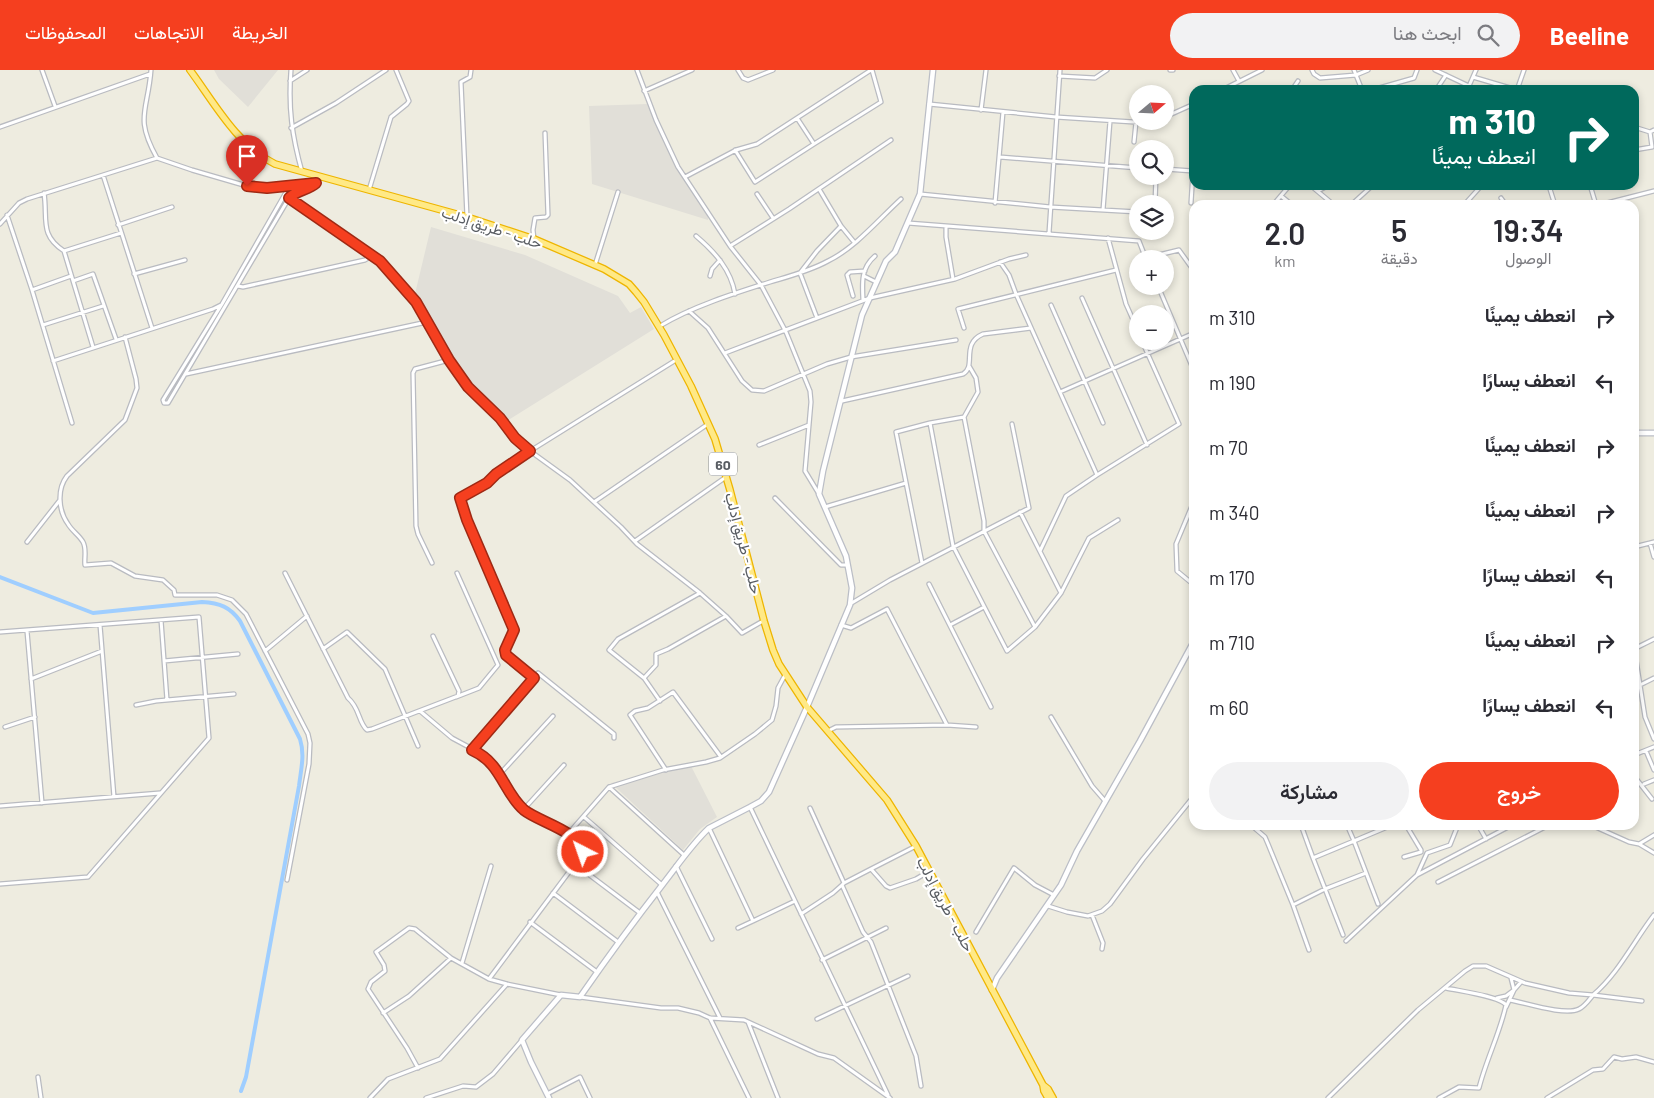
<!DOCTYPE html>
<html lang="ar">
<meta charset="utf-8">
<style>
body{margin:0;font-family:Barlow,Vazirmatn,sans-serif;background:#f2f2f3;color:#2b2b33;direction:rtl;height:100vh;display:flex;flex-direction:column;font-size:19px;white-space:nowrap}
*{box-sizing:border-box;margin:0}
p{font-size:16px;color:#7c7c81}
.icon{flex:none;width:28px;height:28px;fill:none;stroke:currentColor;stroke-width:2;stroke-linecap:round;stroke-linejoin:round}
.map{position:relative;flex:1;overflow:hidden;direction:ltr}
.panel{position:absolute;left:1189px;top:130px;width:450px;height:630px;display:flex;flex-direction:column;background:#fff;border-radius:15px;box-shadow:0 2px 8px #0003;direction:rtl}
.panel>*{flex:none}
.hud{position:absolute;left:1189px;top:15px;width:450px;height:105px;border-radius:15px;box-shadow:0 2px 8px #0003;direction:rtl;background:#00695c;color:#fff;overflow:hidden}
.needle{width:32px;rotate:71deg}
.tools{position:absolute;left:1129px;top:15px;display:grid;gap:10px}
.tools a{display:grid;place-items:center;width:45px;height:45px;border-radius:50%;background:#fff;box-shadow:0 2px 8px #0003;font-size:25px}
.pin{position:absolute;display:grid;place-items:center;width:42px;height:42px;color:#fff;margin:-51px -21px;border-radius:50% 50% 50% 0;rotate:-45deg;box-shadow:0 0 5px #0007}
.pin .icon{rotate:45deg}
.me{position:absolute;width:55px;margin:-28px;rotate:319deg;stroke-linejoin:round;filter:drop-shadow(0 0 4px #0008)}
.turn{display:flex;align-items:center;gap:18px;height:105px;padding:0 20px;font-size:22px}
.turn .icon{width:65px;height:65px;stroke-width:2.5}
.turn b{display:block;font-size:35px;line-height:42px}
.eta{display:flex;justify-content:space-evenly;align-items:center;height:85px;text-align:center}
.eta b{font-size:30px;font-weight:600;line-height:35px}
.button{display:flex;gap:10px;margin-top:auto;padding:10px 20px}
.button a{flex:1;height:58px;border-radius:30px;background:#f53f1f;color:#fff;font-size:20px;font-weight:600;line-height:58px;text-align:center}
.button a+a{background:#f2f2f3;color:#2b2b33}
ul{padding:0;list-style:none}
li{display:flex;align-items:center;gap:15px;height:65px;padding:0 20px}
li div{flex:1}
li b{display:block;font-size:19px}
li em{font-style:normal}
header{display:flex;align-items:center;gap:30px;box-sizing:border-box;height:70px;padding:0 25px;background:#f53f1f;color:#fff}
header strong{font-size:24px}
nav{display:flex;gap:28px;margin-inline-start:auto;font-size:18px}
.search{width:350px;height:45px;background:#f2f2f3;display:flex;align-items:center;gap:12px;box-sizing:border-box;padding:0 18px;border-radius:28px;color:#7c7c81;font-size:19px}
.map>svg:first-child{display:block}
.industrial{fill:#e1dfd8}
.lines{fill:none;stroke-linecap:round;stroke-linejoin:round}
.canal{stroke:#9fceff;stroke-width:4}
.street-casing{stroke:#b9bbc1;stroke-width:5.5}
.secondary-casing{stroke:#bbbec6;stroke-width:7}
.highway-casing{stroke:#eeb500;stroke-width:8}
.street{stroke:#fff;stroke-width:3}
.secondary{stroke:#fff;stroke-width:4.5}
.highway{stroke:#ffe986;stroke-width:5.5}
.route-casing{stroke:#9f2914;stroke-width:12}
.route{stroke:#f53f1f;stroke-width:9}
.labels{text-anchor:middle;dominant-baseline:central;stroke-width:4.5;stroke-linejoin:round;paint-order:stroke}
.shield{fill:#fff;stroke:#8b8e92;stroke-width:1}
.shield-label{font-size:14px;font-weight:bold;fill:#595d63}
.street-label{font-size:15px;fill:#595d63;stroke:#fff}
</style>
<header>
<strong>Beeline</strong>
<div class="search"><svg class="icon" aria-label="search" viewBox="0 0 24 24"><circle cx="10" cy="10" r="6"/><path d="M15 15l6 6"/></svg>ابحث هنا</div>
<nav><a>الخريطة</a><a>الاتجاهات</a><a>المحفوظات</a></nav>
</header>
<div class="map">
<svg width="1654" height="1028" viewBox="0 0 1654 1028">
<rect width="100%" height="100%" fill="#eeece0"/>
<path class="industrial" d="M 214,0 L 278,0 L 248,37 L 219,9 Z
M 647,34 L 679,101 L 708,147 L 708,150 L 592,114 L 589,36 Z
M 431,157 L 525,185 L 618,226 L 630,243 L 641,237 L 654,259 L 507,351 L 466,315 L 414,228 Z
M 690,694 L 717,747 L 700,759 L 683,780 L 611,713 Z"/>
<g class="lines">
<path class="canal" d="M 0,507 L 93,543 L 202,532 C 220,533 230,537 240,551 L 300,669 C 305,685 301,699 299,716 L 246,1007 L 241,1021"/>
<defs>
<path id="street" d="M 42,0 L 55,36
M 151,0 C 148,41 134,47 157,88 L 192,100 L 247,116 L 267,118 L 316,113 L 319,107
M 291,0 C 288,38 292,66 302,102
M 637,0 L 656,50 L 678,97 L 730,176 L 761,215 L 769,230 L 786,262 L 810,321 L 811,332 L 805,401 L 819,424
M 738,0 L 743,8 L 748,10 L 773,0
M 1170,0 L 1173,0
M 1233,0 L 1239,11
M 1312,0 L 1314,4 L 1320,8 L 1356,5 L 1368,0
M 1354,0 L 1362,20
M 1435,0 L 1469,16 L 1476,0
M 1059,6 L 1095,8 L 1107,0
M 1473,7 L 1517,20
M 290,11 L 307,0
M 1222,20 L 1262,0
M 1292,20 L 1298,11
M 1372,20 L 1414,8 L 1417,0
M 1436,20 L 1446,5
M 1517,20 L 1524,0
M 644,21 L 692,0
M 929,34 L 1056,47 L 1149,53 L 1154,51
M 981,40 L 986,0
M 1165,47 L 1194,34
M 797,48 L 814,74 L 881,32 L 872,0
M 0,57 L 150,4
M 1634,57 L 1650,62
M 291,58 L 336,33 L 386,0
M 1134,72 L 1136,52
M 1158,79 L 1158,76
M 735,80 L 755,112 L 814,74
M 1634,80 L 1652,77 L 1650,62 L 1654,60
M 1000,87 L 1138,98
M 1165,99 L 1193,101 L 1191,133
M 103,105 L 152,258
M 685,107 L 736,80 L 757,74 L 871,0
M 293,115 L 285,124 L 222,234 L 163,330 L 164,333 L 168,333 L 289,128 C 297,120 308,120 316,113
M 1310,115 L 1334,135
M 1590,115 L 1596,135
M 1549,116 L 1555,135
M 819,119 L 841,156
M 369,120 L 391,47 L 407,34 L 409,31 L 396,0
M 1318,121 L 1329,115
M 44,123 C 48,149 39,165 64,181 L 93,277
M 757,124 L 773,148
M 920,124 L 1050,137 L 1138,142
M 1281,126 L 1292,135
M 289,128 L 380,191 L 415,232 L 449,290 L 468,317 L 501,348 L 515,368 L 530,381 L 570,410 L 621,457 L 637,474 L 700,523 L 726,546
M 1501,128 L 1506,135
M 995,133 L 1003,42
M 1155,134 L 1156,106
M 1273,135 L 1290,115
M 1351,135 L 1373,115
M 1464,135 L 1482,115
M 1599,135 L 1654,121
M 1103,140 L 1110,51
M 7,145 L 32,220 L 72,353
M 467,147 L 461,12 L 470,7 L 471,0
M 908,153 L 1139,171 L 1146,189
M 0,154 L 19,133 L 27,129 L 157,88
M 118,155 L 172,137
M 946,157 L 946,167 L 953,209
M 1049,163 L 1060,0
M 696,166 C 715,182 731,200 735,224
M 1108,168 L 1126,234 L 1138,261
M 534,169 L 533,160 L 535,148 L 546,147 L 548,145 L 545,63
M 730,176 L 789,139 L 891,70
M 64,181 L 121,163
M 1146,188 L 1179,180 L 1194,201
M 1000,192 L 1009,205 L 1016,224 L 1097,405
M 595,195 L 618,122
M 134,204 L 185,190
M 710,206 L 712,199 L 720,190
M 864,206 L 876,212
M 73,211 L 93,204 L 116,269
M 238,216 L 243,217 L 365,190 L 370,187 L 371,184
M 1158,216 L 1194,301
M 32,220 L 71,206
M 853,226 L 847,205 L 850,202 L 865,201
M 1082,228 L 1147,375
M 863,230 C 862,212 861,198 875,186
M 1051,235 L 1103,353
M 689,241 L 708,258 L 742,311 L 752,320 L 764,321 L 827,294 L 851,287 L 956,270
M 817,248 L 800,203 L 817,181 L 841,156 L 854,172
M 43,255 L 103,236
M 660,256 C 691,237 735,223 770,212 C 790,206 810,201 828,191 C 855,178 879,149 901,129
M 964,258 L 958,239 L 1116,200
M 125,267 L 136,309 L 137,318 L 125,350 L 67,406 C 57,419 58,440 68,454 C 72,461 79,465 83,472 C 87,479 84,488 85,495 L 111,493 L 135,506 L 163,510 L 174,520 L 175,525 L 217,525 L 232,530 L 246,544 L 308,664 L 310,673 L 309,694 L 287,810
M 725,283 L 870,228 L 955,209 L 1009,189 L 1026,185
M 53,291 L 213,239 L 221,235
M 969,296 L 976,308 L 978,322 L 964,347 L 984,451 L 984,461 L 1035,557
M 186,304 L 427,252
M 1060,322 L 1194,263
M 842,331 L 963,304 C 977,296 960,274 983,264 L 1031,258
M 930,353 L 964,347
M 759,375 L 809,355
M 775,428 L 841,495 L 847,495
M 1194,431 L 1176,474 L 1177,501 L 1194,515
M 594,432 L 708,354
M 825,437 L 906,413
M 1020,442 L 1061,523
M 635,471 L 726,407
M 27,472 L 60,430
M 1650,473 L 1654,487
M 1634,477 L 1654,472
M 1040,481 L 1066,426 L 1097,405 L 1179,354 L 1142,271
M 432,493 L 418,464 L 416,456 L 413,303 L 415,299 L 449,290
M 922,493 L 896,362 L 930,353 L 953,476 L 1007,581 L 1035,557 L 1061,523 L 1089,468 L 1118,450
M 285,503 L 348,628 C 360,638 358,652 367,660 L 372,659 L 458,626 L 459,621 L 433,566
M 929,514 L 991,637
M 700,523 L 618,569 L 609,580 L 644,608 L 656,595 L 656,584 L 668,579 L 726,546 L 742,563 L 763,551
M 850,534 L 890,510 L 1029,438 L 1012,354
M 161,550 L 167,630
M 100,555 L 114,727
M 841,555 L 851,558 L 887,539 L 947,655
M 950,555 L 984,537
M 27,561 L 42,733
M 1634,577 L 1645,647 L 1654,669
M 323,579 L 347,562 L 385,599 L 418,676
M 1634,579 L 1654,569
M 265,581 L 307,546
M 164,591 L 238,584
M 534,608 L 506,585 L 505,580 L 514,560 L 467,450 L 460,428 L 481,417 L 507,396 L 518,391 L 530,381 L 676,290
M 644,608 L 660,631
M 31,609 L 102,581
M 1634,618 L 1654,608
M 456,627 L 479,618 L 498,595 L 457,503
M 136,635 L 156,631 L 234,624
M 420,641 L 452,668 L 480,683 L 487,689 L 521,737 L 526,742 C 542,751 579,763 583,782 L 575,794 L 489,909
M 1051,647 L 1092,716 L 1105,731
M 5,657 L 35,647
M 828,661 L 836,657 L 947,655 L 976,657
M 472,680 L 538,603 L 614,664 L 614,668
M 1646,681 L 1654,700
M 1634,685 L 1654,677
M 666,700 L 630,645 L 635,641 L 648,638 L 673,622 L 721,687
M 499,705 L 553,646
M 1634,706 L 1652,729
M 1644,714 L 1654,710
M 609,717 L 684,785
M 0,736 L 160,723
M 750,737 L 888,1025
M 810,738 L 844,813 L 842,815 L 863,862 L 871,872 L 916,986 L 921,1016
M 524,739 L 564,695
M 584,747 L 662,815
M 1251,755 L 1265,767 L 1268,774 L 1293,835
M 1301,755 L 1313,788 L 1354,771 L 1378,834
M 1347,755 L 1354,771 L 1392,755
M 1478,755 L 1486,769
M 1591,755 L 1629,772 L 1639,774
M 709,758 L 753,851 L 738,858
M 568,764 L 609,717 L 663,700 L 706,692 L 720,688 L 755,664 L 772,650 L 776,636 L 778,618 L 785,605
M 1654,765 L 1639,774 L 1654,783
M 1404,787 L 1421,782 L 1421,780 L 1406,755
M 1313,788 L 1343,865
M 575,794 L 640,843
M 676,796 L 712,869
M 871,799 L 916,776
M 1417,805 L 1512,755
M 1438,812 L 1549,755
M 844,813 L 871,799 L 886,816 L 890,818 L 916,809 L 928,802
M 0,814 L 88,807 L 209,668 L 199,547 L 0,562
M 657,822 L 720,948
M 553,823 L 618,872
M 1048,836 L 1067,842 L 1088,846 L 1102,841 L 1110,834 L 1143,789 L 1194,726
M 801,844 L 833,823 L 842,815
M 1092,845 L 1103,873 L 1102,879
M 753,851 L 795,831
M 530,852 L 597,902
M 976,862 L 1014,798 L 1035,815 L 1054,825
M 1346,871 L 1417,805 L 1427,783 L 1450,775 L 1458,755
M 1309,880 L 1293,835 L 1325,819 L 1366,803
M 822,890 L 886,858
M 462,893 L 491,796
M 580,927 L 661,938 L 678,938 L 699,943 L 710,948 L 744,950 L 818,984 L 834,988 L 890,1028
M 1497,928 L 1506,926 L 1514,920 L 1511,908
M 1510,930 C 1526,933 1565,946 1579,939 C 1585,936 1589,930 1593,925 L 1642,931
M 1506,937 L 1514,920 L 1521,912
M 383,943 L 409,926 L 451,888
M 710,948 L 749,1028
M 817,949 L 908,906
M 748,952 L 778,1028
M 418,998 L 407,978 L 368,919 L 371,912 L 385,901 L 384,895 L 376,882 L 409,858 L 415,859 L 451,888 L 489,909 L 507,914 L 561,925
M 38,1007 L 41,1028
M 547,1024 L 580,1007 L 590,1028
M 370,1028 L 388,1009 L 440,989 L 507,914
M 426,1028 L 463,1016 L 476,1017 L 493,1004 L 522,970
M 1328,1028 L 1418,940 L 1465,901 L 1473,896 L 1486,896 L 1525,913 L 1569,923 L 1593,925 C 1618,904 1634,871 1654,845
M 1439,1028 L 1459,1017 L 1479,1018 C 1486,990 1500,963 1506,935 C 1499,926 1459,921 1446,918
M 1547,1028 L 1593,1000 L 1603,999 L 1614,987 L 1622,989 L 1636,987 L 1654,992"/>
<path id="secondary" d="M 1634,363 L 1654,363
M 992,920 L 997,908 L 1061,815 L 1077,781 L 1140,671 L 1194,571
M 549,1028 L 531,992 L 522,970 L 561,925 L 580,927 C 607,888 634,851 663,814 C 678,795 691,775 709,758 L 750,737 L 761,731 L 769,722 L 807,637 L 850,535 L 852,518 L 846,486 L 819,424 L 823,401 L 862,245 L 886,191 L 895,182 L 920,124 L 933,0"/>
<path id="highway" d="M 190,0 C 215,34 236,74 275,94 L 467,147 L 534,169 L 604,199 L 629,214 L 636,222 L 644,232 L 664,265 L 691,316 L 715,369 L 730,420 L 764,551 L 773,580 L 779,594 L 807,637 L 887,730 L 916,776 L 1043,1015 L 1044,1021 L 1048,1028
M 1043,1015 L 1048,1019 L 1053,1028"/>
</defs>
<use href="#street" class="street-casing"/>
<use href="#secondary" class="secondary-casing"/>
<use href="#highway" class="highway-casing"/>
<use href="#street" class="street"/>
<use href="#secondary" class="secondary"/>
<use href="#highway" class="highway"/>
</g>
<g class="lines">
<defs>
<path id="route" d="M 247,116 L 267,118 L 316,113 C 308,120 297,120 289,128 L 380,191 L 416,232 L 449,290 L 468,317 L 500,348 L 515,368 L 530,381 L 496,404 L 487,413 L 460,428 L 467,450 L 514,560 L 505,580 L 506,585 L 534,608 L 472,680 C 502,693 503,722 524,740 C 539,752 579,761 583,782"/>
</defs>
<use href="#route" class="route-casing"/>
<use href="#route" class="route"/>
</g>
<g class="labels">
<rect class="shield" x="709" y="382.5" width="28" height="23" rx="4"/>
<g class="shield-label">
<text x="723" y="394">60</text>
</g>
<g class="street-label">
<text transform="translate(492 157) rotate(18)">حلب - طريق إدلب</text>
<text transform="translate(744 473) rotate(75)">حلب - طريق إدلب</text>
<text transform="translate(946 834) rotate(62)">حلب - طريق إدلب</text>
</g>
</g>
</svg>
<div class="tools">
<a><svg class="needle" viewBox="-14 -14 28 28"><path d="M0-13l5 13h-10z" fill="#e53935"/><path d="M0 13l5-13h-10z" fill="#7c7c81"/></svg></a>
<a><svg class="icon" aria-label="search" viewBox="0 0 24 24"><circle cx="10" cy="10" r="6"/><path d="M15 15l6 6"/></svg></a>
<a><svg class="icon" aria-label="layers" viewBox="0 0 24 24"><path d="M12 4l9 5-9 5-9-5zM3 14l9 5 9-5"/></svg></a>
<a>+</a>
<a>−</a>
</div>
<div class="pin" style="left:247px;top:116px;background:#d93025"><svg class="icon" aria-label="arrive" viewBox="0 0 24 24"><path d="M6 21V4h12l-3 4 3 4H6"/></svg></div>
<svg class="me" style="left:583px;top:782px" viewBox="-20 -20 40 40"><circle r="17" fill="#f53f1f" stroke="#fff" stroke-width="3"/><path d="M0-11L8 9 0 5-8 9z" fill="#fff"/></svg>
<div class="hud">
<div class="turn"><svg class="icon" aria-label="right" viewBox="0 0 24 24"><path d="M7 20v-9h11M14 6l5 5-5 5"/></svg><div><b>310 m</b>انعطف يمينًا</div></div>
</div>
<section class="panel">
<div class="eta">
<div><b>19:34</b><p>الوصول</p></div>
<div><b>5</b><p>دقيقة</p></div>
<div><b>2.0</b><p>km</p></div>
</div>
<ul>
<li><svg class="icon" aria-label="right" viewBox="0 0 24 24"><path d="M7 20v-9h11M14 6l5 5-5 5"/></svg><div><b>انعطف يمينًا</b></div><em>310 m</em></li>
<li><svg class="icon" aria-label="left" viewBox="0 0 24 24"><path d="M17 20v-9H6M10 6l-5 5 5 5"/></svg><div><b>انعطف يسارًا</b></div><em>190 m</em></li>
<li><svg class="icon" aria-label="right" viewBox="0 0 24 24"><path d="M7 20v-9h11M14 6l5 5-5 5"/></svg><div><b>انعطف يمينًا</b></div><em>70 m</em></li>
<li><svg class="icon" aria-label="right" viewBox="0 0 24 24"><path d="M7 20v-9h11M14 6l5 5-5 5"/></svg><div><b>انعطف يمينًا</b></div><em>340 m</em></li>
<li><svg class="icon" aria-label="left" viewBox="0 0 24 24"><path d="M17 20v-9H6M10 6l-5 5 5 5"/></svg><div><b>انعطف يسارًا</b></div><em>170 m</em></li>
<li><svg class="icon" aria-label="right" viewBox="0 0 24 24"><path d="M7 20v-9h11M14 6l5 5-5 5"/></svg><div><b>انعطف يمينًا</b></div><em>710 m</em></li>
<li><svg class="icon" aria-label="left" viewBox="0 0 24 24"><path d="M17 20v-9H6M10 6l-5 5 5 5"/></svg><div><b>انعطف يسارًا</b></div><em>60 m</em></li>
</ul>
<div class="button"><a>خروج</a><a>مشاركة</a></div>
</section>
</div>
